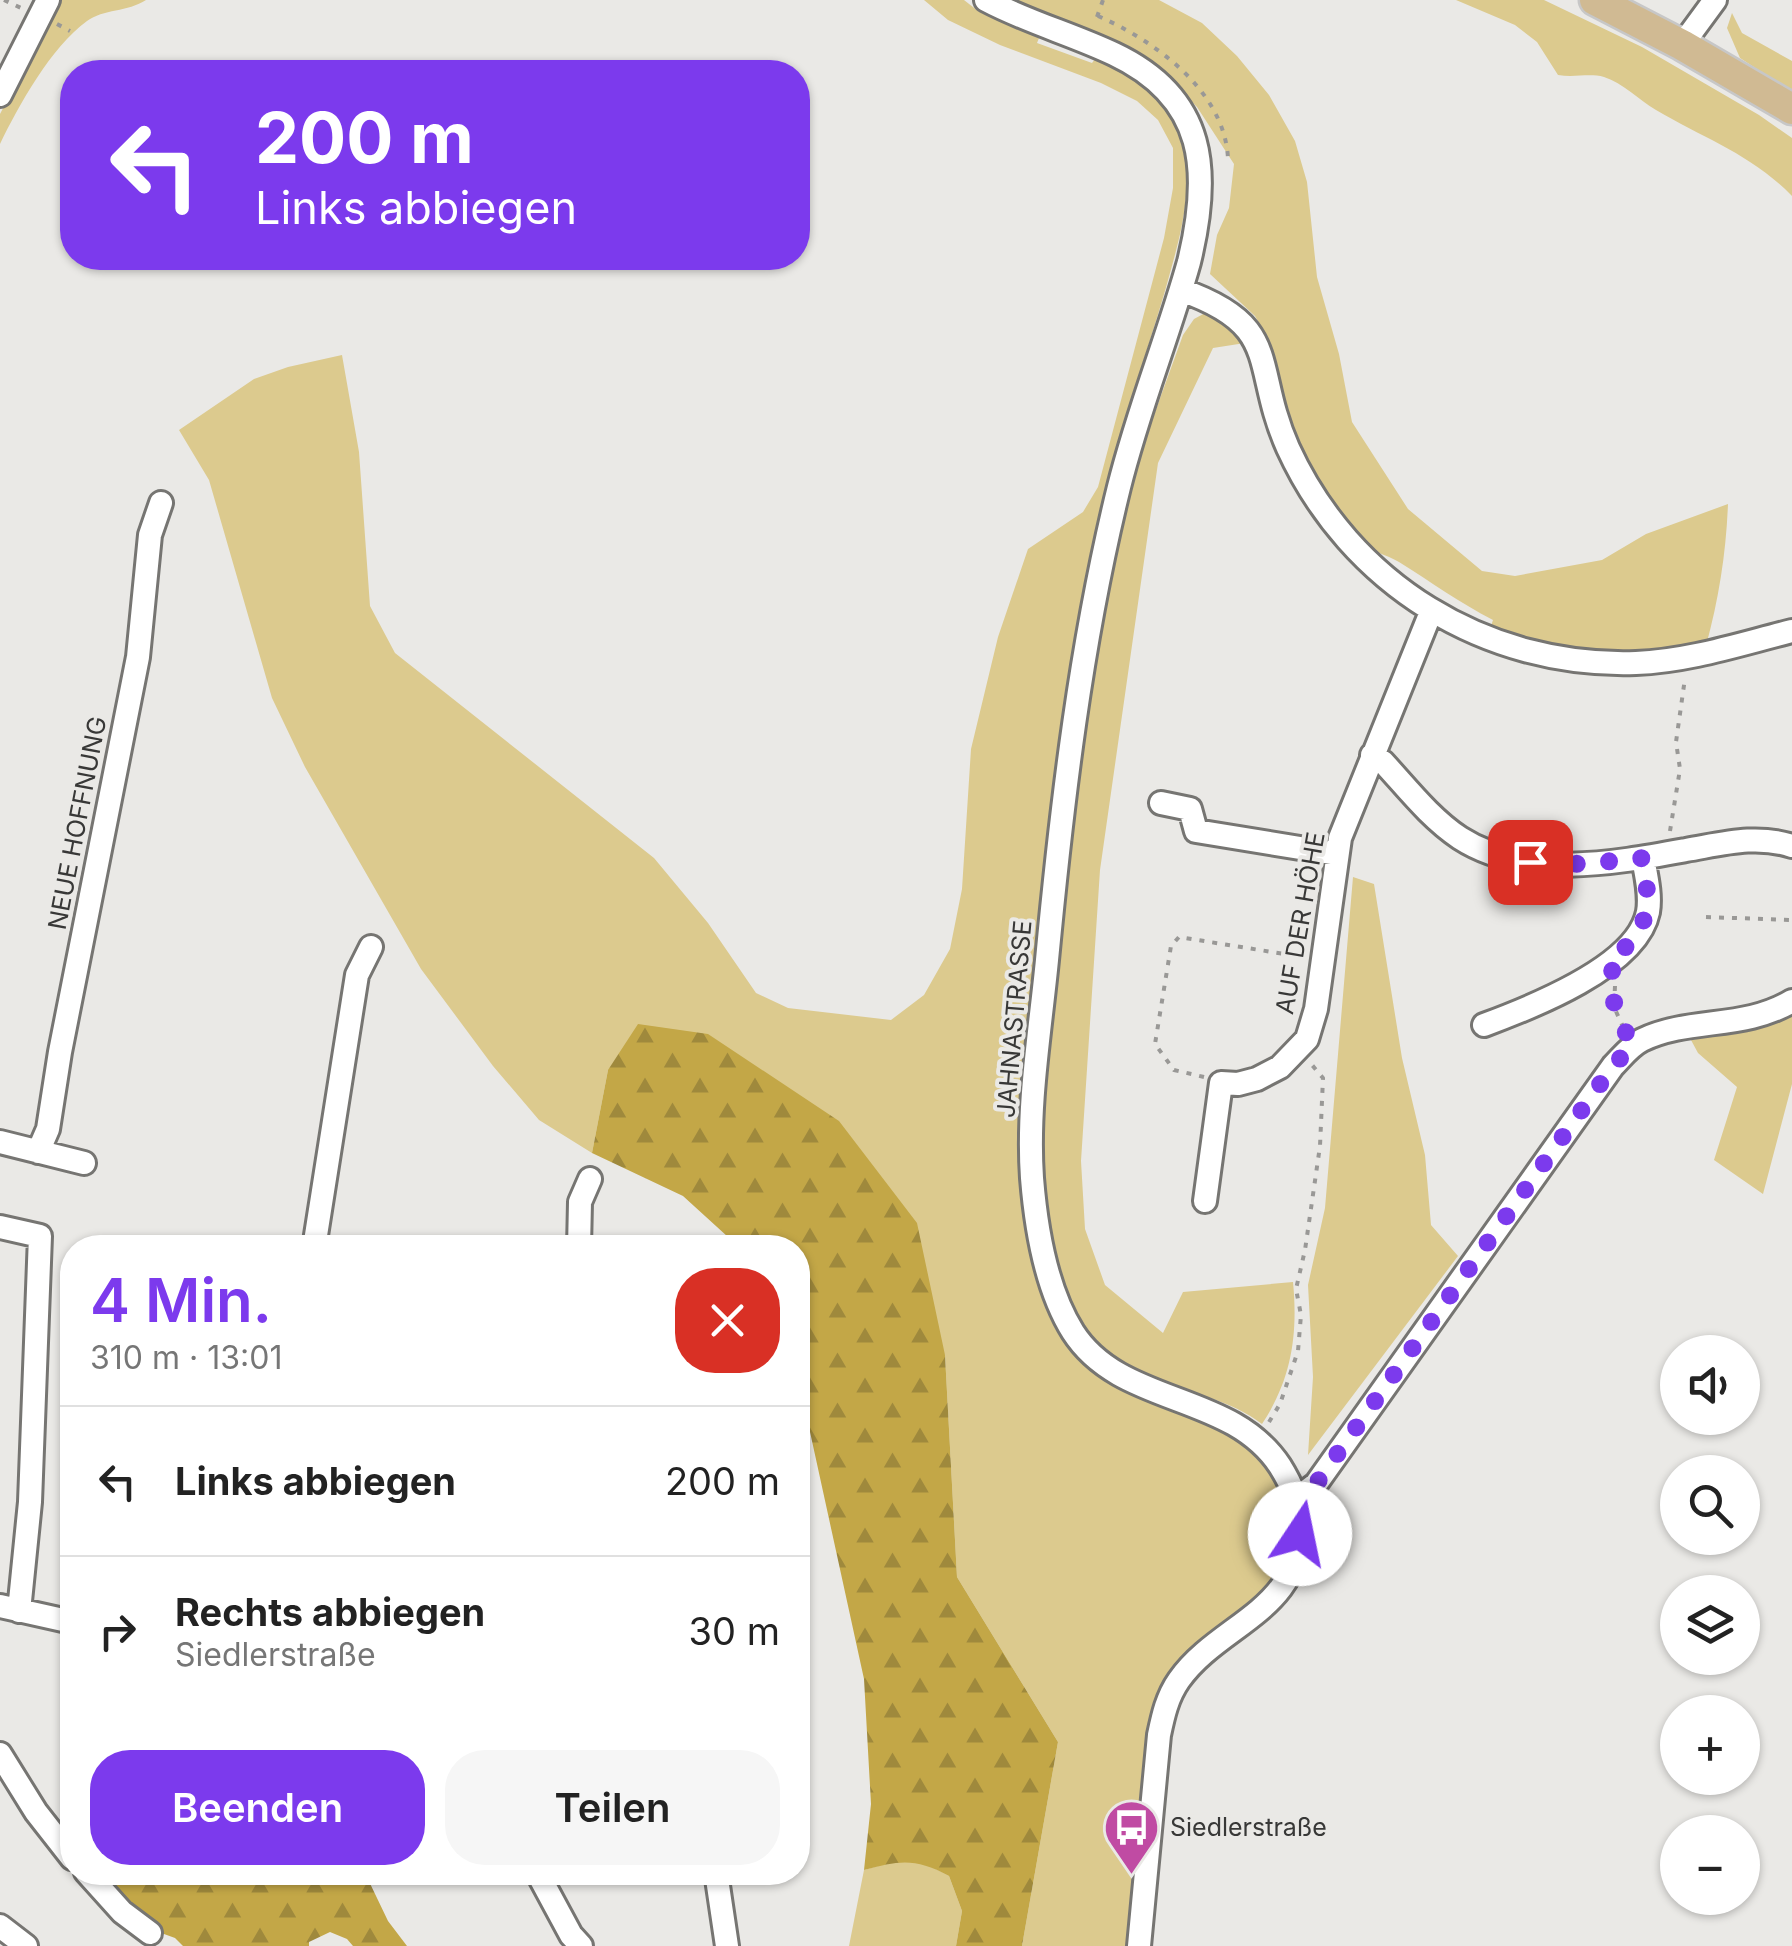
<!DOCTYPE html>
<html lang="de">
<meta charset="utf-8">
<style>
body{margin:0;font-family:Inter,sans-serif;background:#f6f6f6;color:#222;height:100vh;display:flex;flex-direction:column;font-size:38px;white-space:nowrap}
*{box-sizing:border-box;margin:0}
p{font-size:32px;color:#767676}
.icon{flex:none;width:55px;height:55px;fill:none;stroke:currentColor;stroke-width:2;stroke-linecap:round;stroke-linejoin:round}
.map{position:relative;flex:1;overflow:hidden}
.details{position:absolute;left:60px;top:1235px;width:750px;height:650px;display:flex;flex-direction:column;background:#fff;border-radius:40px;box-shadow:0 2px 8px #0004}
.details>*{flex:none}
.banner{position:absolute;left:60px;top:60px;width:750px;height:210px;border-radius:40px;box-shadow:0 2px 8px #0004;background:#7c3aed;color:#fff;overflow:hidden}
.fabs{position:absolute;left:1660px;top:1335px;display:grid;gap:20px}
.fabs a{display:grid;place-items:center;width:100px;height:100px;border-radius:50%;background:#fff;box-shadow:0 2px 8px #0004;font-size:50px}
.pin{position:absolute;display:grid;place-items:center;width:85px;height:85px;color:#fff;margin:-42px;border-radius:20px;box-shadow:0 5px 15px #0006}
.me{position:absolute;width:110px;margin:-55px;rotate:11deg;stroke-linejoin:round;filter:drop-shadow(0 0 8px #0008)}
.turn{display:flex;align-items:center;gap:35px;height:210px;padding:0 30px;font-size:45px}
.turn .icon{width:130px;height:130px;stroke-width:2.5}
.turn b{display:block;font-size:70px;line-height:85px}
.round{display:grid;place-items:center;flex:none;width:105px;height:105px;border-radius:40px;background:#f6f6f6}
.overview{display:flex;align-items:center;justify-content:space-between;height:170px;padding:0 30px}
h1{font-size:60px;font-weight:600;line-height:75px;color:#7c3aed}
.action{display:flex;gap:20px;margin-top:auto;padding:20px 30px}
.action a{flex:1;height:115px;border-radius:40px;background:#7c3aed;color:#fff;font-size:40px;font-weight:600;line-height:115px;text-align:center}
.action a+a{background:#f6f6f6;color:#222}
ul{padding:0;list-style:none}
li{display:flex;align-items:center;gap:30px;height:150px;padding:0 30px;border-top:2px solid #e0e0e0}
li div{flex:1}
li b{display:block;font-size:38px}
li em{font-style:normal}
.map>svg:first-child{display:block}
.green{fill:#dcca8e}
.forest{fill:url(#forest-firs)}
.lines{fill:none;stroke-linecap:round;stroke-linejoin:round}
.minor-casing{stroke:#767572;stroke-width:28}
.major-casing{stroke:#c7c7c7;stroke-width:35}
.path{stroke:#999896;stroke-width:4;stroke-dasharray:5 8;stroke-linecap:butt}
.minor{stroke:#fff;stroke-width:22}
.major{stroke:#d0ba93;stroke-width:30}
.route{stroke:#7c3aed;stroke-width:18;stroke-dasharray:0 32.4}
.labels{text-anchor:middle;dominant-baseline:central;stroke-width:8;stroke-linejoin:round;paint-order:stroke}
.street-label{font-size:25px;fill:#383837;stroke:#eae9e6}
.poi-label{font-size:25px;fill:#383837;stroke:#eae9e6;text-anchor:start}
</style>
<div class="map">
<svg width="1792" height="1946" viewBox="0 0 1792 1946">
<defs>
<pattern id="forest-firs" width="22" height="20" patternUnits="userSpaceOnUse" patternTransform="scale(2.5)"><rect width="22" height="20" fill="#c3a747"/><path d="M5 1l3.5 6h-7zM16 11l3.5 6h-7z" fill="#9f893c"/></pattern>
</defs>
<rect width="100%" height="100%" fill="#eae9e6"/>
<path class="green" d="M 59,0 L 146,0 C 128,12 103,9 87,21 C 51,47 19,105 0,144 L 0,114 Z
M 924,0 L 964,0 L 978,11 L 1039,38 L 1037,43 L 1092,63 L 1095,59 C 1138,79 1177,104 1185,155 C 1192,202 1177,247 1165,291 C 1145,359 1121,427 1105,496 C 1074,637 1053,782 1039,926 C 1026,1056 994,1217 1062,1336 C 1097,1399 1173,1393 1227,1430 C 1235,1435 1241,1442 1248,1447 C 1255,1453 1264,1459 1269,1466 C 1274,1473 1277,1483 1281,1491 C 1318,1568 1228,1624 1178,1666 L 1129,1946 L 1022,1946 L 1058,1742 L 957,1577 L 945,1355 L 608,1070 L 592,1153 L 539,1120 L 493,1066 L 421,969 L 305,767 L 272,698 L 209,480 L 179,430 L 254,379 L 288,367 L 342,355 L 359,452 L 370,606 L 395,653 L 654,858 L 708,923 L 756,993 L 788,1008 L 891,1020 L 924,995 L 950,949 L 962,889 L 971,749 L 998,637 L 1028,549 L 1083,512 L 1098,487 L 1164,238 L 1173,188 L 1173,148 L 1158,120 L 1137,101 L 1101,83 L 1000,45 L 948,20 Z
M 1008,0 L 1159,0 L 1202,23 L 1237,56 L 1269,95 L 1295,141 L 1307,182 L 1317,277 L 1339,354 L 1352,422 L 1408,509 L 1482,571 L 1515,576 L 1602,560 L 1646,534 L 1728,504 C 1726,553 1719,598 1706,646 L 1655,655 L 1559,650 L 1490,629 L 1493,620 C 1460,603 1431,582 1399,562 C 1385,554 1371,552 1359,539 C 1328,506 1307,467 1289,426 L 1292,423 L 1266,336 L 1255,316 L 1210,274 L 1217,235 L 1229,208 L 1234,164 L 1197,107 L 1162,72 L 1133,52 Z
M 1456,0 L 1544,0 L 1642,47 L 1759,115 L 1792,138 L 1792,196 C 1751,154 1705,139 1656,110 C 1639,100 1623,83 1604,77 C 1589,73 1574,78 1558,75 L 1537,42 L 1515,25 Z
M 1732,13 L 1742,33 L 1792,61 L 1792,92 L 1740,58 L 1727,28 Z
M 1207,312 L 1219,314 L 1245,343 L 1213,348 L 1158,463 L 1100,870 L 1081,1161 L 1085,1229 L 1105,1285 L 1163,1333 L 1183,1292 L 1293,1282 C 1298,1334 1292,1379 1262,1424 C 1231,1400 1190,1393 1154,1380 C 1057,1345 1048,1235 1041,1145 L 1076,789 L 1098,639 L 1130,481 L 1183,335 L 1194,319 Z
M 1353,877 L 1374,884 L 1402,1058 L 1425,1155 L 1431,1225 L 1458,1256 L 1308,1455 L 1313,1377 L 1308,1285 L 1325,1208 Z
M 1792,1013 L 1792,1084 L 1763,1194 L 1714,1160 L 1737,1087 L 1698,1053 L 1691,1040 L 1747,1030 Z
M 892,1862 L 922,1862 L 949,1876 L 962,1911 L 956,1946 L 849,1946 L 864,1870 Z"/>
<path class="forest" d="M 638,1024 L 708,1034 L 839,1121 L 917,1223 L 945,1355 L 957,1577 L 1058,1742 L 1022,1946 L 956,1946 L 962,1911 L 949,1876 C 916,1858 900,1860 864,1870 L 871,1804 L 864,1679 L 798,1377 L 798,1248 L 739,1247 L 683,1196 L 592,1153 L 608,1070 Z
M 93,1873 L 365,1873 L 388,1921 L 407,1946 L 353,1946 L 347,1939 L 330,1932 L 309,1942 L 309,1946 L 183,1946 L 175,1938 L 153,1930 Z"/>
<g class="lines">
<defs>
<path id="minor" d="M 986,0 C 1027,22 1072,34 1114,54 C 1207,98 1211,172 1189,262 C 1168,337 1138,410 1119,487 C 1081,641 1062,802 1047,960 C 1040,1032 1027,1106 1032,1178 C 1036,1228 1046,1289 1073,1332 C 1121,1407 1231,1391 1280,1466 C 1290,1482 1299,1501 1300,1520 C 1305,1611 1220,1622 1179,1680 C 1167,1697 1163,1716 1159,1735 L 1139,1946
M 1682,45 L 1715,0
M 0,95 L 48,0
M 1181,290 C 1284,326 1251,365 1288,448 C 1350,584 1486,668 1636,663 C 1689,661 1740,644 1792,631
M 1372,755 L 1383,762 C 1407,788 1430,818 1460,838 C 1525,880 1615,863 1686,850 C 1722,844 1756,834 1792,846
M 1161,803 L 1190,809 L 1196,831 L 1337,854
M 1484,1025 C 1530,1008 1637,967 1648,912 C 1651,895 1646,875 1643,858
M 0,1142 L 84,1163
M 38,1152 L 48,1129 L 60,1052 L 138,657 L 150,535 L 161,503
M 1205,1201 L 1221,1083 L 1238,1084 L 1257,1079 L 1280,1067 L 1307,1039 L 1316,1009 L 1340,838 L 1431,612
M 0,1227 L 40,1236 L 30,1502 L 19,1611
M 314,1248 L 357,975 L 371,947
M 579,1248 L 580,1202 L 590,1179
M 1296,1499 L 1316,1484 L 1613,1066 C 1622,1057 1630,1046 1642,1040 C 1690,1017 1744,1030 1792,1001
M 0,1606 L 72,1622
M 0,1754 L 36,1812 L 72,1858
M 86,1872 L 122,1912 L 150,1933
M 537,1872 L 571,1935 L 581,1946
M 716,1872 L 727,1946
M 0,1926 L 26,1946"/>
<path id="major" d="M 1595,0 L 1682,45 L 1792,109"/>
</defs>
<use href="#minor" class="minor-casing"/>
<use href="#major" class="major-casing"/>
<path class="path" d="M 4,0 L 21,8
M 1098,16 C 1155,41 1225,91 1228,159
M 1097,17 L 1103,0
M 57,24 L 70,31
M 1670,831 L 1680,769 L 1676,742 L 1685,678
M 1706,917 L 1792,920
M 1615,986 L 1614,1007 L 1624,1029
M 1204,1077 L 1174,1070 L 1155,1044 L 1171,946 L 1179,937 L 1303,957
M 1269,1422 L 1280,1404 L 1298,1351 L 1301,1315 L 1296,1289 L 1305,1250 L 1320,1146 L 1323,1078 L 1312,1065"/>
<use href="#minor" class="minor"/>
<use href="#major" class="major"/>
</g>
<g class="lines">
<path class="route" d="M 1300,1534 L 1296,1499 L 1316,1484 L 1613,1066 L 1632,1046 L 1614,1006 L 1615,976 L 1608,963 C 1651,927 1651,911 1643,858 L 1582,864 L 1530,862"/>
</g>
<defs>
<symbol id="bus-pin" viewBox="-11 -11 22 30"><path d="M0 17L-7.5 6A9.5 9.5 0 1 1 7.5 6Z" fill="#c04ba3" stroke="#eae9e6"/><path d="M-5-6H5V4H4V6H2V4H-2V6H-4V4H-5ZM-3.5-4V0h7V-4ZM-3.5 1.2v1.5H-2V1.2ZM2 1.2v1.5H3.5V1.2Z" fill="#fff"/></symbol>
</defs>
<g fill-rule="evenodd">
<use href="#bus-pin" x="1100" y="1796" width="63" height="86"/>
</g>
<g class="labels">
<g class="street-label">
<text transform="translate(77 823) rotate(-79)">NEUE HOFFNUNG</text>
<text transform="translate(1300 923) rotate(-80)">AUF DER HÖHE</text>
<text transform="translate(1014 1019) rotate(-85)">JAHNASTRASSE</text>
</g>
<g class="poi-label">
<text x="1170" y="1827">Siedlerstraße</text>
</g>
</g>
</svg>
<div class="fabs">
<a><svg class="icon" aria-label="sound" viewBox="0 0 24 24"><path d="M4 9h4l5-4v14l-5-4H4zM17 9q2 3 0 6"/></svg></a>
<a><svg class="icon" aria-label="search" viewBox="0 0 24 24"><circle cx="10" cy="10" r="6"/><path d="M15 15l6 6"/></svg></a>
<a><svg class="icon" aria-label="layers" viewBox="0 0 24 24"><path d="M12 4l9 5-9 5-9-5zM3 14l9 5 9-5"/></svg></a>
<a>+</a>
<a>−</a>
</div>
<div class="pin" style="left:1530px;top:862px;background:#d93025"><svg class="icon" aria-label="arrive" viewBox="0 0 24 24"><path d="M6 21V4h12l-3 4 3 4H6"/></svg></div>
<svg class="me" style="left:1300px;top:1534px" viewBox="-20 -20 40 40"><circle r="19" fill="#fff"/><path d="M0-13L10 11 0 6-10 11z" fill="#7c3aed"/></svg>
<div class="banner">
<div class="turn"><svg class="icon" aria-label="left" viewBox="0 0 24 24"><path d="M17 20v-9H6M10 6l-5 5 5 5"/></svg><div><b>200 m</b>Links abbiegen</div></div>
</div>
<section class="details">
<div class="overview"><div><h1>4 Min.</h1><p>310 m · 13:01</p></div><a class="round" style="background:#d93025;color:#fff"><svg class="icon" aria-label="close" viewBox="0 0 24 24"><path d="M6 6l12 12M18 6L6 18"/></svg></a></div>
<ul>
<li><svg class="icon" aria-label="left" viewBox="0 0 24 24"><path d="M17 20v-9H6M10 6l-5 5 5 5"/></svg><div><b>Links abbiegen</b></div><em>200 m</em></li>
<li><svg class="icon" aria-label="right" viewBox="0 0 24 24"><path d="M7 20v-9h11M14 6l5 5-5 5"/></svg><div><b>Rechts abbiegen</b><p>Siedlerstraße</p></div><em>30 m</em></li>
</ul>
<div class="action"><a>Beenden</a><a>Teilen</a></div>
</section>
</div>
